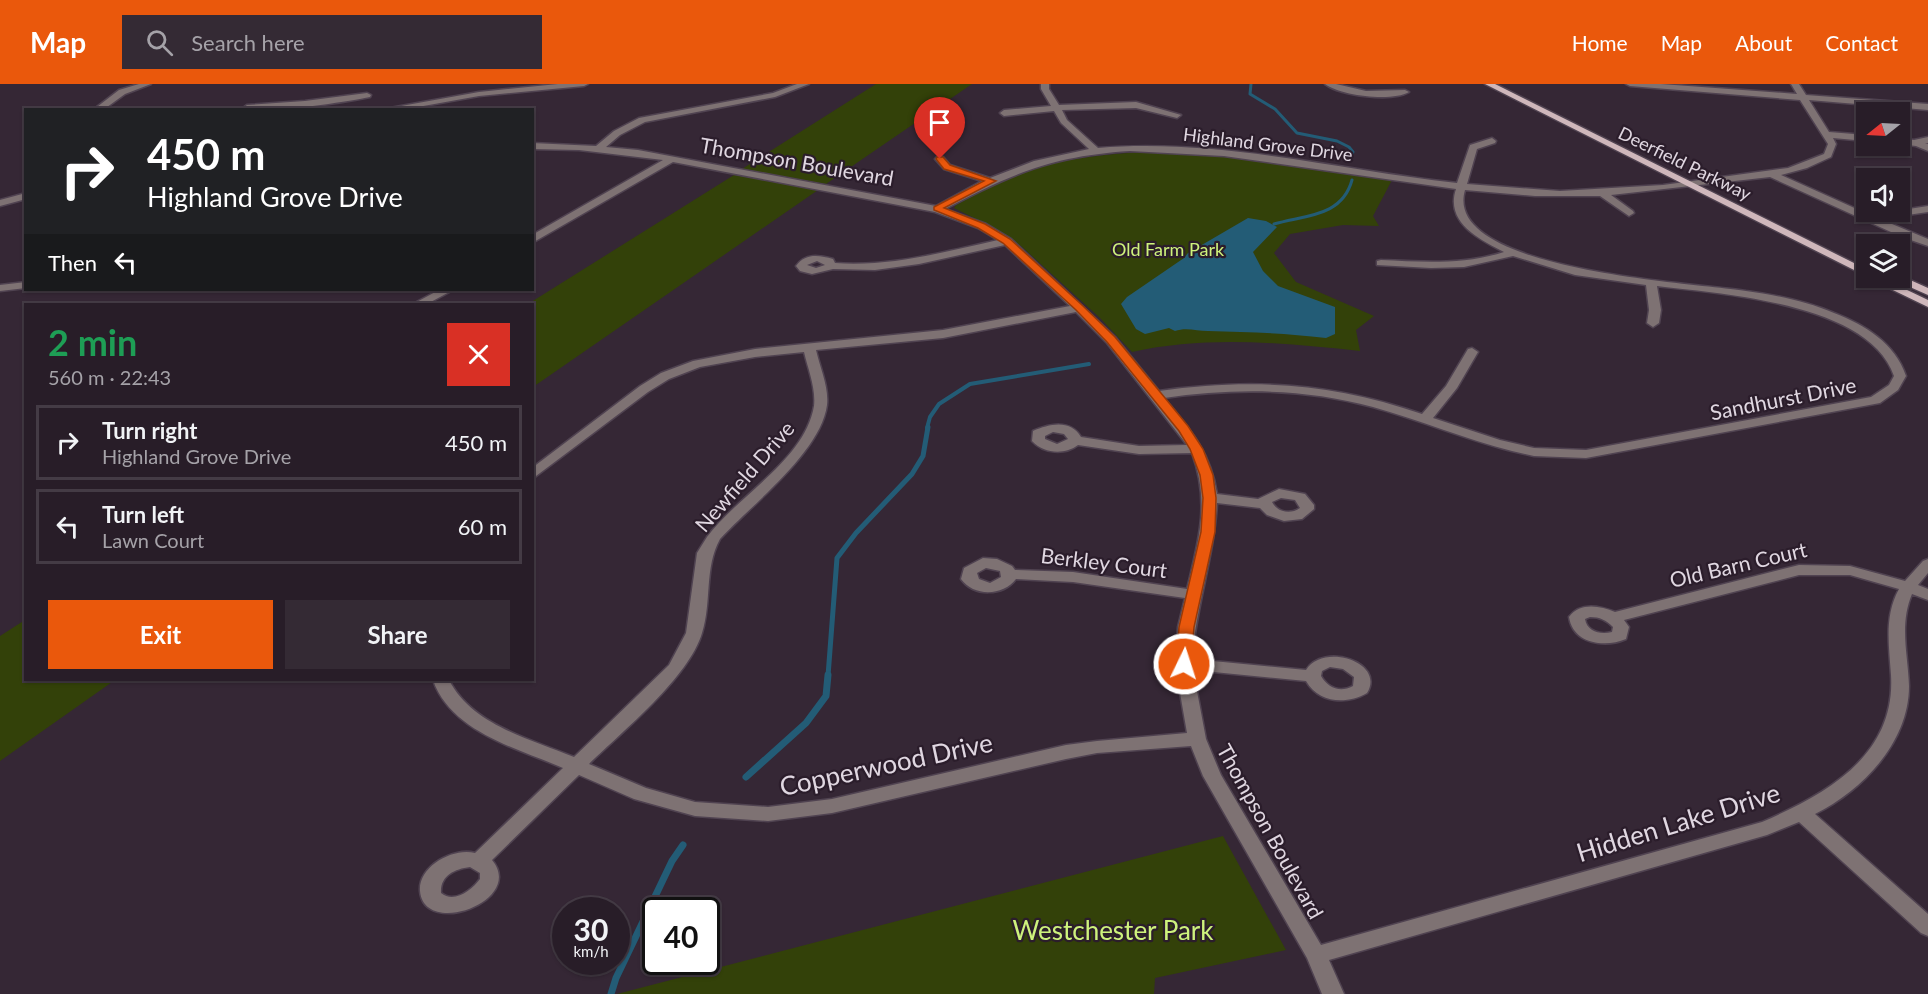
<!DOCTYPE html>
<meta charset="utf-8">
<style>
body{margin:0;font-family:Lato,sans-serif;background:#342a34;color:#f1f3f6;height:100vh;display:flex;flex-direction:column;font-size:22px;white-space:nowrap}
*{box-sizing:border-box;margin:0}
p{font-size:20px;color:#a5a2a8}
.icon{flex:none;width:33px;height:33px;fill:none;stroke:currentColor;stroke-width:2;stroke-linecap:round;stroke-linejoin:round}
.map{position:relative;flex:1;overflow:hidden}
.details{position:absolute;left:24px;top:219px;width:510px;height:378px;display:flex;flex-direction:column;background:#281d28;border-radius:0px;box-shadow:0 2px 4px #0004,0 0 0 2px #443b45}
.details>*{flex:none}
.banner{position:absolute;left:24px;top:24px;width:510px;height:183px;border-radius:0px;box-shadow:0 2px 4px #0004,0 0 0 2px #443b45;background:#202124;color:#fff;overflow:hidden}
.needle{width:39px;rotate:252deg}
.tools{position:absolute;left:1856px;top:18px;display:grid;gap:12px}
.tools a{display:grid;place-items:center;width:54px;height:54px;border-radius:0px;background:#281d28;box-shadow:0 2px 4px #0004,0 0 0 2px #443b45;font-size:30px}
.speed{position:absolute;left:552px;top:813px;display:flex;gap:12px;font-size:30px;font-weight:700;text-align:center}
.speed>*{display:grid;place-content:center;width:78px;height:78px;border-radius:50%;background:#281d28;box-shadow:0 2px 4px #0004,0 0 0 2px #443b45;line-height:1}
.speed small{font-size:15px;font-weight:400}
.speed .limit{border:3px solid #111;border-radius:9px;background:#fff;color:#111}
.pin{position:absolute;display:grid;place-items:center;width:51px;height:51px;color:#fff;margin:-62px -26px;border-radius:50% 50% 50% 0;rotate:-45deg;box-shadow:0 0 6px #0007}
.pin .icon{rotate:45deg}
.me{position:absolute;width:66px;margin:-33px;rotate:4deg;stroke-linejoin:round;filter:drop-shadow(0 0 4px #0008)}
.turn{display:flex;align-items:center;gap:21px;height:126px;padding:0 24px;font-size:27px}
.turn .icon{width:78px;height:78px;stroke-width:2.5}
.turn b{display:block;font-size:42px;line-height:51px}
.then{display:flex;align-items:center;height:57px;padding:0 24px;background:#0003;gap:12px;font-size:22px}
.round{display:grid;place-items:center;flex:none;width:63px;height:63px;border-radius:0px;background:#342a34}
.overview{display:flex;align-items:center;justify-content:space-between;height:102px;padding:0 24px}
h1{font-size:36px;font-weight:700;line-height:45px;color:#1e9e55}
.button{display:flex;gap:12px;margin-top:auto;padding:12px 24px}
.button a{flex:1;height:69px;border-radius:0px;background:#ea580c;color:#fff;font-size:24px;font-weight:700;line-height:69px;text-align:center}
.button a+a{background:#342a34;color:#f1f3f6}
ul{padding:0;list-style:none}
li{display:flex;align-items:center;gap:18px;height:75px;margin:0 12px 9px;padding:0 12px;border:3px solid #443b45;border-radius:0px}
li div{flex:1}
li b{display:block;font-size:22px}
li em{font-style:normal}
header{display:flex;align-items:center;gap:36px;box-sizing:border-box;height:84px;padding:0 30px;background:#ea580c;color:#fff}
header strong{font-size:28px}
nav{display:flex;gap:33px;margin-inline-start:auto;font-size:21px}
.search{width:420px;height:54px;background:#342a34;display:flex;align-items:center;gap:15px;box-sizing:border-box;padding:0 21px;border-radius:0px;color:#a5a2a8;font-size:22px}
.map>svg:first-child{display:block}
.green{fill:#334109}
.water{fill:#235c76}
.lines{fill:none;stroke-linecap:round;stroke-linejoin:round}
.stream-far3{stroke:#235c76;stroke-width:3}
.stream-far2{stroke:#235c76;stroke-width:4}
.stream-far1{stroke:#235c76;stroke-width:5}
.stream{stroke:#235c76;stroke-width:7}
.minor-casing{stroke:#504351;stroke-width:3}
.major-casing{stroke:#504351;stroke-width:3}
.minor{fill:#7e7273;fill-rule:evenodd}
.major{fill:#cfb7bb;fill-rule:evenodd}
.route{fill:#ea580c;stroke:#983908;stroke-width:1.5}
.labels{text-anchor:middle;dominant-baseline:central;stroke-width:4.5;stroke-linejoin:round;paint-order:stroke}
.far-street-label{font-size:18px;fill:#e0d7e1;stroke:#2b1d2b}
.far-park-label{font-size:18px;fill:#cef27c;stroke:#2b1d2b}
.street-label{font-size:21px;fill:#e0d7e1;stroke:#2b1d2b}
.near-street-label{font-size:26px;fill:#e0d7e1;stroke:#2b1d2b}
.near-park-label{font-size:26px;fill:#cef27c;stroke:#2b1d2b}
</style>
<header>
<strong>Map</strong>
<div class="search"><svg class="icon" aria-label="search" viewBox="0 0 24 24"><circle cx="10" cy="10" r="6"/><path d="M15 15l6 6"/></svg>Search here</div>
<nav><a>Home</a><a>Map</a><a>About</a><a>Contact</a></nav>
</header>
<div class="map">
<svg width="1928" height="910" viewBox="0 0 1928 910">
<rect width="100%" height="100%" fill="#352735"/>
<path class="green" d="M 876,0 L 972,0 L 826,100 L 742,85 Z
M 1146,68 L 1210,71 L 1392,96 L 1373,132 L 1379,142 L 1343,141 L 1290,150 L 1274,169 L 1296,198 L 1374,232 L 1356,246 L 1360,267 C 1285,259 1207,251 1132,268 L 1100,234 L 1021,162 L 992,143 L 954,124 L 956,121 C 979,109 1002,95 1027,87 C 1065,74 1106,70 1146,68 Z
M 734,91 L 818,106 L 533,303 L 532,220 L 528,220 Z
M 25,536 L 26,596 L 115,596 L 0,677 L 0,552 Z
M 1223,752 L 1286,866 L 1155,894 L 1154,910 L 617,910 Z"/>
<path class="water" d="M 1248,134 L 1266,137 L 1277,143 L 1253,168 L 1263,187 L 1278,202 L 1335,223 L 1335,250 L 1326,254 C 1285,249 1249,248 1208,247 C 1197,247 1186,243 1175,247 L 1169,244 L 1145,250 L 1136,245 L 1121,220 L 1127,213 L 1184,174 L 1188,169 Z"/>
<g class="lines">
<path class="stream-far3" d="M 1251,0 L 1250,10 L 1275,25 L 1297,49 L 1337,57 L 1349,63 L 1353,68 L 1351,73
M 1274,140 C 1305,131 1342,133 1352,96"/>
<path class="stream-far2" d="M 927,344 L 930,333 L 939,320 L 970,300 L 1089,280"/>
<path class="stream-far1" d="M 828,592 L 837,474 L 856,449 L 912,390 L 923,372 L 928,343"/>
<path class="stream" d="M 746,693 L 806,639 L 826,612 L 828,591
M 611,910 L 616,894 L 672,777 L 683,761"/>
<defs>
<path id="minor" d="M 139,0 L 151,0 L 125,10 L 103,26 L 93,26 L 119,6 Z
M 558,0 L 588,0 L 584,2 L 479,12 L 401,26 L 379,26 L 479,8 Z
M 797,0 L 809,0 L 775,13 L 645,38 L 620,51 L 606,63 L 638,66 L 936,122 L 982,97 L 944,85 L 935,75 L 937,73 L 943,73 L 950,81 L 990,94 L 1034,77 L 1089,65 L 1061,39 L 1054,27 L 1004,32 L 1000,29 L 1004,26 L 1051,22 L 1041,5 L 1041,0 L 1049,0 L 1049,5 L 1059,21 L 1136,18 L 1181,31 L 1177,34 L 1136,24 L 1062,26 L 1067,36 L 1098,64 C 1219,54 1338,86 1457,99 L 1470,61 L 1492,54 L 1496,57 L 1495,59 L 1477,65 L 1467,100 L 1560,107 L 1663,101 L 1788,84 L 1824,70 L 1828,60 L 1800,16 L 1630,2 L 1626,0 L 1661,0 L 1797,10 L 1791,0 L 1799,0 L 1806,11 L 1928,20 L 1928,26 L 1809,16 L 1829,48 L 1866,51 L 1866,57 L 1833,54 L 1836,60 L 1831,73 L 1807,84 L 1781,91 L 1870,131 L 1928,122 L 1928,128 L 1880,135 L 1928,155 L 1928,162 L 1902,153 L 1770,93 L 1611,111 L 1633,127 L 1634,129 L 1629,132 L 1600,112 L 1535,112 L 1465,106 C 1441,187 1697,199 1746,207 C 1775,211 1806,217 1834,229 C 1865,241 1895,259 1906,292 L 1898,306 L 1880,319 L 1586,374 L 1534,372 L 1512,367 C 1465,355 1420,336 1373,323 C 1304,304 1234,304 1164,314 C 1190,345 1211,369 1217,410 L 1258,415 L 1279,405 L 1305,410 L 1314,421 L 1314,425 L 1302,435 L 1284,437 L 1267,431 L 1260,424 L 1217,419 C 1214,473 1196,522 1192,575 L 1306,586 C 1323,558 1386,578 1367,609 C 1346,621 1319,619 1306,597 L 1193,586 L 1206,655 L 1221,691 L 1321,861 L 1762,738 C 1826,710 1896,672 1891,591 C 1889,561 1884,532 1899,505 L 1850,491 L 1799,491 L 1624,536 L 1629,543 L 1626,555 C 1605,564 1573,560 1569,533 C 1580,518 1600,522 1615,528 L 1799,481 L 1850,482 L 1905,497 L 1923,477 L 1928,475 L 1928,489 L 1918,501 L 1928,505 L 1928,516 L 1912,510 C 1899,541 1908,570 1909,602 C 1909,658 1863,706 1815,730 L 1928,830 L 1928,852 L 1921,849 L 1799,738 L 1767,751 L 1329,876 L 1344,910 L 1322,910 L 1307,874 L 1203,692 L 1191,662 L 1097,669 L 1066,675 L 832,729 L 768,737 L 695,732 L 634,715 L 579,691 L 492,776 C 526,817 424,854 420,807 C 418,782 454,763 475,769 L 563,684 C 517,664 451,648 433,596 L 449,596 C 472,641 530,655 574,673 L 669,581 L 686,549 L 697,469 L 707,453 C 737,412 805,376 814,322 C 816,304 808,285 804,268 L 755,273 L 700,283 L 669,295 L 648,308 L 532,395 L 532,384 L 640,302 L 661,289 L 693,277 L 755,265 L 943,246 L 1070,222 L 1005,161 L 919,180 L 875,186 L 833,185 L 812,190 L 800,187 L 796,182 C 805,169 819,171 833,175 L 835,179 C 891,183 944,168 998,156 L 978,144 L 935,128 L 673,78 L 532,159 L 532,151 L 663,76 L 579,66 L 532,65 L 532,59 L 596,62 L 614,47 L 639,34 L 773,9 ZM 1130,67 L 1224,72 L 1456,105 C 1445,138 1478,155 1504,168 C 1464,181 1422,178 1381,176 L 1377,177 L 1377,181 L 1431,184 L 1464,183 L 1513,172 L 1575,191 L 1646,201 L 1649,226 L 1647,239 L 1653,243 L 1659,239 L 1661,226 L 1657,202 C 1722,210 1869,219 1894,292 L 1889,301 L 1871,313 L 1586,366 L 1534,364 L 1500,356 L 1433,334 L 1457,304 L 1478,268 L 1472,264 L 1468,265 L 1446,302 L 1422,330 C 1332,299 1253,294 1159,307 L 1115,253 L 1011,155 L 986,140 L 945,125 C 1013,89 1053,72 1130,67 ZM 817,177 L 825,181 L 816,184 L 807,181 ZM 1076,228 L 1107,259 L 1187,361 L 1139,362 L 1081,353 C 1070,335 1050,340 1033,347 L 1032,357 C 1044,370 1065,371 1078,361 L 1139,370 L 1192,369 C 1210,418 1199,456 1187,505 L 1073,488 L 1015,486 L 1012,482 L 997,475 L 983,474 L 964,484 L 961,495 C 974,513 1003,512 1016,495 L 1073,498 L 1185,514 L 1178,543 L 1175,580 L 1187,649 L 1097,657 L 1066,661 L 832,715 L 768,723 L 695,718 L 646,704 L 589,680 C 623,647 689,593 702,549 C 712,518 704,484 720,455 C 751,421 821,368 827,321 C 829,303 820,284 816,266 L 943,254 ZM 1053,348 L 1064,350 L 1068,355 L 1057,360 L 1045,355 L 1045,352 ZM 1281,414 L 1295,416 L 1300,424 C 1290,431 1277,428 1272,418 ZM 986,484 L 1000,487 L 1001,493 L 990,499 L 979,495 L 977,489 ZM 1590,533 C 1600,533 1606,536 1613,543 L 1612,548 C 1601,551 1587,548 1585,535 ZM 1330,583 L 1343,585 L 1354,593 L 1353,602 C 1340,609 1328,604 1321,592 L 1322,587 ZM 470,783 L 480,789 L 480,795 C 472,806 454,820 441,809 C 440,792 454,785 470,783 Z
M 1325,0 L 1336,0 L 1366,7 L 1405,6 L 1409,8 C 1392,18 1341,12 1325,0 Z
M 367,9 L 371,11 L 370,13 C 346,18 262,31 243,24 L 247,21 L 305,17 Z
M 1928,53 L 1928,59 L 1925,59 L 1928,60 L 1928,67 L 1916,62 L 1899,60 L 1899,54 L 1914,56 Z
M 26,109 L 26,115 L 0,122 L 0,116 Z
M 26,198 L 26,204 L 0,207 L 0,201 Z
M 439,206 L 453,206 L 427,220 L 413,220 Z"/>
<path id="major" d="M 1485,0 L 1495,0 L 1866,185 L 1866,192 Z
M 1899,191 L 1928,204 L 1928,211 L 1894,196 L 1893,194 L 1899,194 Z
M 1868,194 L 1882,194 L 1928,216 L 1928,223 Z"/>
</defs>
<use href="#minor" class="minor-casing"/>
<use href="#major" class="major-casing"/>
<use href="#minor" class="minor"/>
<use href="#major" class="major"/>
</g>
<path class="route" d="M 937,73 L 943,73 L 950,81 L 996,97 L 944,124 L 985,140 L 1010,155 L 1083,222 L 1115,253 L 1188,342 L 1203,365 L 1213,391 L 1216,414 L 1215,448 L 1194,543 L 1191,580 L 1189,584 L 1184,585 L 1176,580 L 1179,543 L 1201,448 L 1203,414 L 1200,391 L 1190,365 L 1179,347 L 1107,258 L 1076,226 L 1003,159 L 978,144 L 934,126 L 934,123 L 984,97 L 944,85 L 936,75 Z"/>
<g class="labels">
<g class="far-street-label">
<text transform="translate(1268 60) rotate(7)">Highland Grove Drive</text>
<text transform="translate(1685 79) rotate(26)">Deerfield Parkway</text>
</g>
<g class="far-park-label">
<text x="1168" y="165">Old Farm Park</text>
</g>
<g class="street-label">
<text transform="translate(797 77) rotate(10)">Thompson Boulevard</text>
<text transform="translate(1783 314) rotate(-11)">Sandhurst Drive</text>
<text transform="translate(744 392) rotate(-49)">Newfield Drive</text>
<text transform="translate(1104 478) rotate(7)">Berkley Court</text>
<text transform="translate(1738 480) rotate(-13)">Old Barn Court</text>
<text transform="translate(1271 747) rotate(61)">Thompson Boulevard</text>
</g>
<g class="near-street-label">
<text transform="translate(886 680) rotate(-12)">Copperwood Drive</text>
<text transform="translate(1678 738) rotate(-17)">Hidden Lake Drive</text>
</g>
<g class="near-park-label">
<text x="1113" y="846">Westchester Park</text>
</g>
</g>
</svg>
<div class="tools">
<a><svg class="needle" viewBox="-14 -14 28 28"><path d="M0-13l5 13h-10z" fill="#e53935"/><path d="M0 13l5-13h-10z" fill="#a5a2a8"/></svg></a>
<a><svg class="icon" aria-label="sound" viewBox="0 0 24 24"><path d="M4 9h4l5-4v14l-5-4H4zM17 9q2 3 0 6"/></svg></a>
<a><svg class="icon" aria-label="layers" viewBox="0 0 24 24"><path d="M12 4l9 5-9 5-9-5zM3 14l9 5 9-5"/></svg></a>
</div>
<div class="speed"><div>30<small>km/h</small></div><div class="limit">40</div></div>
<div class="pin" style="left:940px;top:75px;background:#d93025"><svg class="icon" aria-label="arrive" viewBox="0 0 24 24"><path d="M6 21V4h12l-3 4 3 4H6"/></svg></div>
<svg class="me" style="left:1184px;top:580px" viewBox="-20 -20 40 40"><circle r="17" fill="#ea580c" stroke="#fff" stroke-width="3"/><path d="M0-11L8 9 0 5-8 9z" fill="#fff"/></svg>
<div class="banner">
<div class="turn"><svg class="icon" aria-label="right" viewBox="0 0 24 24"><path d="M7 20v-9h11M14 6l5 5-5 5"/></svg><div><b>450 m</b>Highland Grove Drive</div></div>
<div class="then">Then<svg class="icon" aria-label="left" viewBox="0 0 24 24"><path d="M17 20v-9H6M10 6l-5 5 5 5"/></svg></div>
</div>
<section class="details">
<div class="overview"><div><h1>2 min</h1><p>560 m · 22:43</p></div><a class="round" style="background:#d93025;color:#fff"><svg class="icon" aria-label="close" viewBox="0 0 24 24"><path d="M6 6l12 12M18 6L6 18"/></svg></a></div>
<ul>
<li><svg class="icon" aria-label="right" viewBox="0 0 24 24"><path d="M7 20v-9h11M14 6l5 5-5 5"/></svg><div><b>Turn right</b><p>Highland Grove Drive</p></div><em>450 m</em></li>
<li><svg class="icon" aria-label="left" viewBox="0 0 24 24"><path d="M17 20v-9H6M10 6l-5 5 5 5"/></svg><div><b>Turn left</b><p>Lawn Court</p></div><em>60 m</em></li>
</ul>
<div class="button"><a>Exit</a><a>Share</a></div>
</section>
</div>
